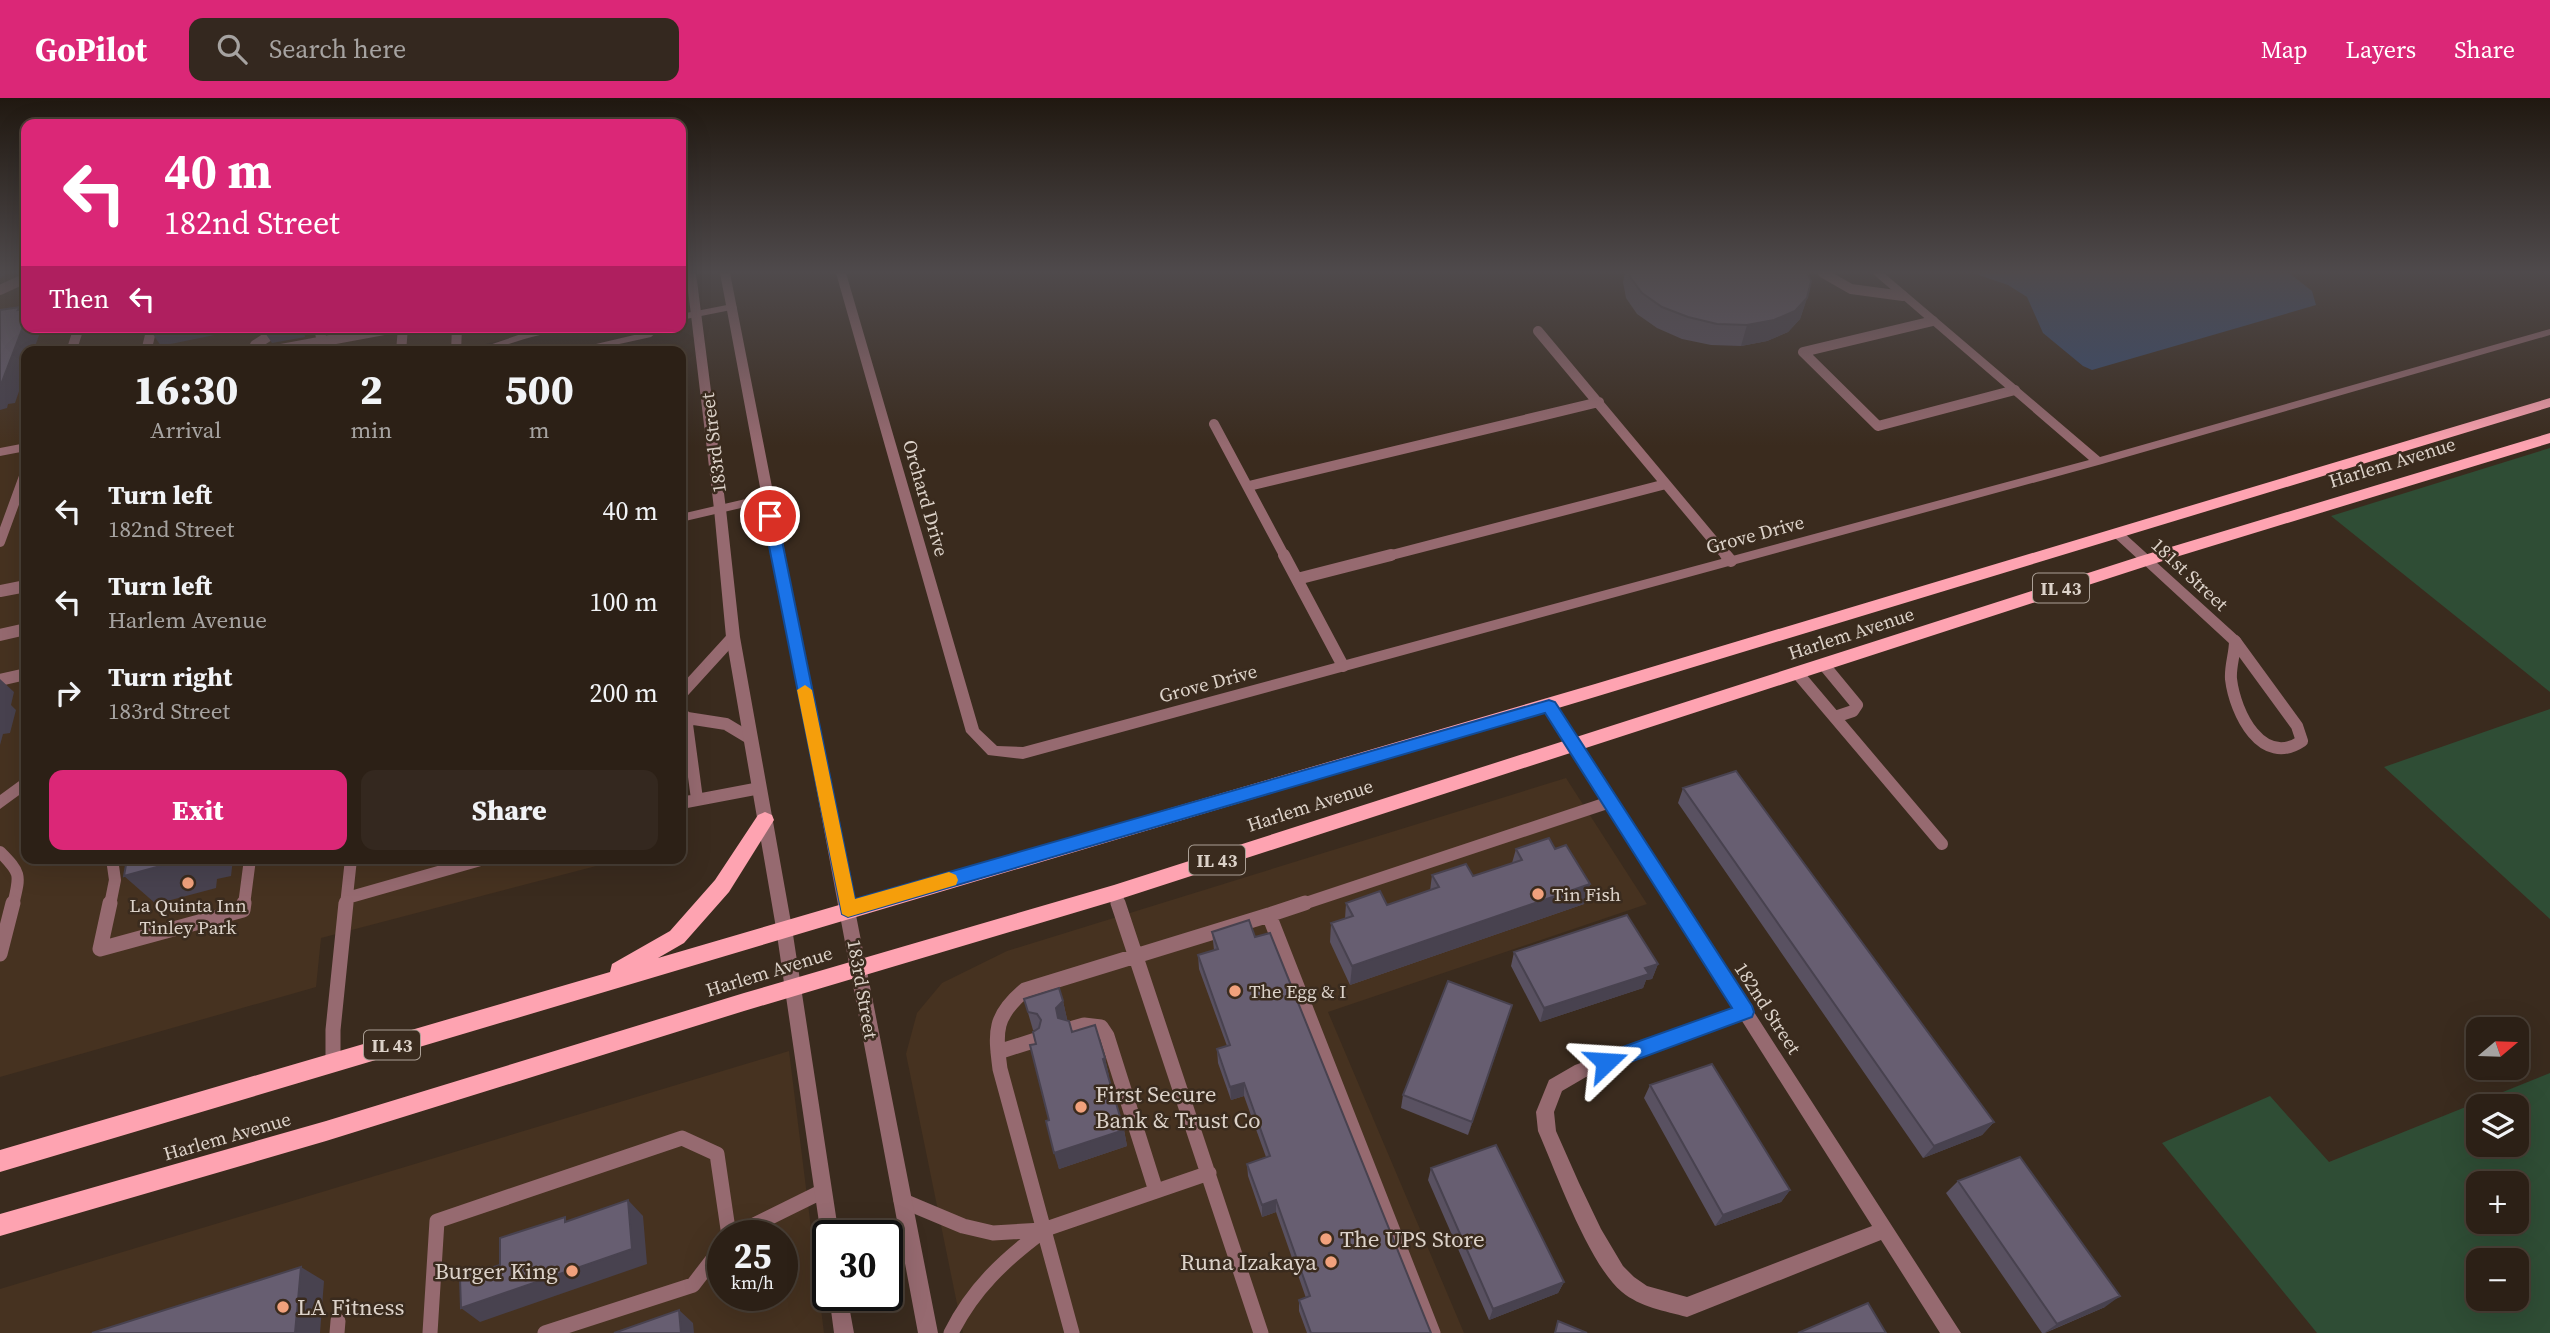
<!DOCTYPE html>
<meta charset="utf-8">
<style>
body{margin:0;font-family:"Source Serif 4",serif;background:#34281f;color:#f1f3f6;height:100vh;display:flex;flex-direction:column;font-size:26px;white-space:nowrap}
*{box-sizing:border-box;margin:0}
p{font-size:23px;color:#a6a3a1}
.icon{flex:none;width:38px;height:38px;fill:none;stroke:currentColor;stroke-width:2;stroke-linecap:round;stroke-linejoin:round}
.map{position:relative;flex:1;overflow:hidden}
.panel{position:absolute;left:21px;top:248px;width:665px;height:518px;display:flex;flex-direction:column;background:#2c2016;border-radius:14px;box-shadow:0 7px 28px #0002,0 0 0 2px #483e35}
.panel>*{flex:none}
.guide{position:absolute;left:21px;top:21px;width:665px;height:214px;border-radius:14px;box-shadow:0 7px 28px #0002,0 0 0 2px #483e35;background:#db2777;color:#fff;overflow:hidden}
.needle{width:46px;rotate:71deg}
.controls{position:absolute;left:2466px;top:919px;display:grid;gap:14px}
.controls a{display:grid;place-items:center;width:63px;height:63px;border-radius:14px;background:#2c2016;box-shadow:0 7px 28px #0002,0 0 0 2px #483e35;font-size:35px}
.speed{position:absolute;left:707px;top:1122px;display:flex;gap:14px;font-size:35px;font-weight:700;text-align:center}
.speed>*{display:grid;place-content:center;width:91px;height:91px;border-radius:50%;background:#2c2016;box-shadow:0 7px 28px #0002,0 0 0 2px #483e35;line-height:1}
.speed small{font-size:18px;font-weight:400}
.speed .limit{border:4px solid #111;border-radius:10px;background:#fff;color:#111}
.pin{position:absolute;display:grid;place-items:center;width:60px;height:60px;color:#fff;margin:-30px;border:4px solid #fff;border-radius:50%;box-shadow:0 2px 7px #0007}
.me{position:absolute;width:77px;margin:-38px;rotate:70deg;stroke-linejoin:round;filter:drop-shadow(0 0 5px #0008)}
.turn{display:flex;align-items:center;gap:24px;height:147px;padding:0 28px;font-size:32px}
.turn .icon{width:91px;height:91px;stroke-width:2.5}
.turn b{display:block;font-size:49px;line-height:60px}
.then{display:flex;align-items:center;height:66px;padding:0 28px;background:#0003;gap:14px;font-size:26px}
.eta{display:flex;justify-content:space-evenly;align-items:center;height:119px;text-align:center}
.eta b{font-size:42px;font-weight:800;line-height:49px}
.action{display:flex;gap:14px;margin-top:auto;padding:14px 28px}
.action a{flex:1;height:80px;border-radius:14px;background:#db2777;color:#fff;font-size:28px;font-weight:800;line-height:80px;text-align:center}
.action a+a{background:#34281f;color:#f1f3f6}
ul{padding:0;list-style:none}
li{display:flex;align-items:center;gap:21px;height:91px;padding:0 28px}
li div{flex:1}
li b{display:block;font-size:26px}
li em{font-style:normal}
header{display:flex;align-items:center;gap:42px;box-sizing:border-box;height:98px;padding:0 35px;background:#db2777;color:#fff}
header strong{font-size:33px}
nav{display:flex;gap:38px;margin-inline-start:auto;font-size:24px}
.search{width:490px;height:63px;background:#34281f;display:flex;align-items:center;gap:18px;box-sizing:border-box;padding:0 24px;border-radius:14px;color:#a6a3a1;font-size:26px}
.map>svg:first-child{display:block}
.built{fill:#463220;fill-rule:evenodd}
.green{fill:#2f4d35;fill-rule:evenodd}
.water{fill:#374b70}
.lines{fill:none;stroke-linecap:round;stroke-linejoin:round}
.service-far2{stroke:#966a70;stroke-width:10}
.service-far1{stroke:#966a70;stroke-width:12}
.service{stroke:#966a70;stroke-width:15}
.minor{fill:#966a70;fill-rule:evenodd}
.tertiary{fill:#966a70;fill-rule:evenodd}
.primary{fill:#fea3b1;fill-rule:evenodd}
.wall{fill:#595161}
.shaded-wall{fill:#48424f}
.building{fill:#675e71;stroke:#48424f;stroke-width:2}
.route{fill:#1a73e8;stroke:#114b97;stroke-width:2}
.slow{fill:#f59e0b}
.poi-dot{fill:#f1a17c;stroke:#3a2b1e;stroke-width:2.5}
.labels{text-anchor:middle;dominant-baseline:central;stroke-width:5;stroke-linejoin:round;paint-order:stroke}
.shield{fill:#3a2b1e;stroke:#aba096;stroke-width:2}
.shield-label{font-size:18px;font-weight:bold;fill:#dcd2c9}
.street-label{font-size:19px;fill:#dcd2c9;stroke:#3a2b1e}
.poi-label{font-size:19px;fill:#dcd2c9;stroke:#3a2b1e;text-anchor:start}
.near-poi-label{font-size:23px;fill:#dcd2c9;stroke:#3a2b1e;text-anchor:start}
</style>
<header>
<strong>GoPilot</strong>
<div class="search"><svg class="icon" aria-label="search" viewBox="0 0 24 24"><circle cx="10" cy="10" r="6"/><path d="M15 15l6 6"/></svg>Search here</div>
<nav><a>Map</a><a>Layers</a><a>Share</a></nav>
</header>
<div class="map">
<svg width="2550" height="1235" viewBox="0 0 2550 1235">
<rect width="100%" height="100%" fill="#3a2b1e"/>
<path class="built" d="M 0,175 L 26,175 L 26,229 L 561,229 L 449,254 L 26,254 L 26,761 L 623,761 L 321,840 L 316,889 L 0,979 Z
M 1566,680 L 1647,806 L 1328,914 L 1464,1235 L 963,1235 L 906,956 L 917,915 L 942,885 L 1007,853 Z
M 789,953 L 824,1235 L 0,1235 L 0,1191 ZM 723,1138 L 782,1138 L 782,1197 L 723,1197 Z"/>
<path class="green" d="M 2550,350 L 2550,594 L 2331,418 Z
M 2550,611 L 2550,821 L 2384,669 Z
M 2550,975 L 2550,1235 L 2317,1235 L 2162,1045 L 2270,998 L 2329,1064 ZM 2478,1008 L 2516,1008 L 2516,1046 L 2478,1046 ZM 2478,1085 L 2516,1085 L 2516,1124 L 2478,1124 ZM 2478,1162 L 2516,1162 L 2516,1200 L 2478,1200 Z"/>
<path class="water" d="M 1973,175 L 2289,175 L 2312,193 L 2316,207 L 2092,272 L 2083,268 L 2043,235 L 2027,199 L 2008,187 Z"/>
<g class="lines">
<path class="service-far2" d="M 1823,175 L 1851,191 L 1903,198
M 0,192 L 26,180
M 1933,223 L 1803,254 L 1878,328 L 2015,292
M 310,231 L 319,231 L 322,243
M 1538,233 L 1727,459
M 71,254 L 79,229
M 146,254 L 152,229
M 253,254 L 255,247 L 269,238
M 265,254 L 400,229
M 401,254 L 403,229
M 456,254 L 457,229
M 1214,326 L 1285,459
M 1249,388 L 1599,304
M 0,444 L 26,373
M 1384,459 L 1666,386"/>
<path class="service-far1" d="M 1284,457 L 1343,568
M 1726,457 L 1731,463
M 1297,481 L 1391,457
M 0,493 L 26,488
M 0,537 L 26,531
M 2235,543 L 2297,628 L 2302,643 C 2262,670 2235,615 2231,581 C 2230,568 2235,556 2235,543 Z
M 1824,567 L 1857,607 L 1853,613 L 1835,619
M 1798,576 L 1942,746
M 0,582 L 26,576
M 681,596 L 733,539
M 681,619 L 726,626 L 751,641
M 686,619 L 697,701
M 681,705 L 760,690
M 0,754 C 22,776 20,777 13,807
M 1114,795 L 1118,807
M 347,800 L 484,761
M 110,807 L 115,782 L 112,761
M 244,807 L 250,761
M 346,807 L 351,761
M 1300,807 L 1610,704"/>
<path class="service" d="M 110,805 L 100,851 L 243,812 L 244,805
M 1118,805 L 1261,1235
M 1305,805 L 1269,817 L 1433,1235
M 0,856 L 13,805
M 1070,931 L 1084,927 L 1101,929 L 1107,938 L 1156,1093
M 998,954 L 1036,942
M 333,964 L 333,932 L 346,805
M 901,1102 L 963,1128 L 993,1135 L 1043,1132 L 1209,1075
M 732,1138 L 823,1093
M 337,1235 L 338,1223
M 430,1235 L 437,1123 L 682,1040 L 717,1056 L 729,1138
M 545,1235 L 693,1187 L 723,1148
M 951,1235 C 973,1191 1004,1162 1043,1133
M 1072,1235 L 1000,971 C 995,933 994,918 1025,892 L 1269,817"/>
<path class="minor" d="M 836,175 L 846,175 L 979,631 L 997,648 L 1023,649 L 2089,362 L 1872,175 L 1884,175 L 2100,359 L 2550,231 L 2550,237 L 2102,366 L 1023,661 L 988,657 L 966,634 Z
M 732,206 L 737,209 L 736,211 L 681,222 L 681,216 Z
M 548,229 L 578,229 C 568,236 552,234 540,237 C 515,242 494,254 469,254 L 533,232 Z
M 652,229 L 663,229 L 651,239 L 583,254 L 562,254 L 647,234 Z
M 26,345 L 26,353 L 0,358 L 0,350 Z
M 767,396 L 771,397 L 773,400 L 771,403 L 681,424 L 681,416 Z
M 2119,433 L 2123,434 L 2240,540 L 2242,543 L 2240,546 L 2230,546 L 2115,440 L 2113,437 Z
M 1549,603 L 1554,604 L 1961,1235 L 1940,1235 L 1881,1142 L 1687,1219 C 1665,1213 1640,1209 1622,1194 C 1589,1167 1556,1074 1538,1033 L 1536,1014 L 1549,982 L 1575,967 L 1734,911 L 1544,612 L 1542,608 ZM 1742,923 L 1872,1128 L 1687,1199 L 1647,1188 L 1634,1179 L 1623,1168 L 1601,1131 L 1579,1085 L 1556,1033 L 1554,1014 L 1562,993 L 1586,979 Z
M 26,678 L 26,692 L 0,711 L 0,697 Z"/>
<path class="tertiary" d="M 686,175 L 696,175 L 726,411 L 740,539 L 792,830 L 839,1138 L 828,1138 L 828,1146 L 823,1145 L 821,1138 L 776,830 L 726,539 L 714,411 Z
M 720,175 L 730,175 L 938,1235 L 918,1235 Z
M 829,1197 L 847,1197 L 854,1235 L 834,1235 Z"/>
<path class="primary" d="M 2550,300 L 2550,309 L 1595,599 L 0,1074 L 0,1052 L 610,874 L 612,866 L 670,833 L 715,782 L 758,717 L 765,714 L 772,717 L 774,722 L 729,794 L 684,845 L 658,860 L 1595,586 Z
M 2550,335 L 2550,345 L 2153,466 L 1114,803 L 744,913 L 326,1043 L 0,1138 L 0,1116 L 326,1023 L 744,895 L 1114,787 L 2141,458 Z"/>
</g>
<path class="wall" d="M 1625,175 L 1807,175 L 1807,200 L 1800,221 L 1788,234 L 1767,243 L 1741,248 L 1711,247 L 1682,241 L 1657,230 L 1637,216 L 1626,200 L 1623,184 Z
M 1683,690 L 1994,1024 L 1982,1037 L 1923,1060 L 1678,705 Z
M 1516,751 L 1555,751 L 1590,786 L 1584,806 L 1350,887 L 1330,844 L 1331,825 L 1345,821 L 1346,805 L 1387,807 L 1430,793 L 1432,777 L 1473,778 L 1512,765 Z
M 1212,834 L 1255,839 L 1431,1235 L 1307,1235 L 1299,1213 L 1299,1202 L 1306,1200 L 1276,1114 L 1262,1119 L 1248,1078 L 1247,1066 L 1266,1059 L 1244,998 L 1231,1002 L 1218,965 L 1217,951 L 1227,948 L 1199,871 L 1198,857 L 1214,852 Z
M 1514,854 L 1658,866 L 1652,881 L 1646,882 L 1643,890 L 1540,924 L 1511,868 Z
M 1024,901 L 1063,903 L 1067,921 L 1067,922 L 1072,934 L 1105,960 L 1109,978 L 1108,978 L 1124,1032 L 1127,1048 L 1059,1071 L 1049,1022 L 1036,946 L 1035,933 L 1033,932 Z
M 1508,920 L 1468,1037 L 1401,1010 L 1403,997 Z
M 1650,987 L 1790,1092 L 1781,1104 L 1715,1128 L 1644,1000 Z
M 1431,1070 L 1564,1184 L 1558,1195 L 1489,1222 L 1428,1082 Z
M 1958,1083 L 2105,1209 L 2045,1235 L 2042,1235 L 1946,1095 Z"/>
<path class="shaded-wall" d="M 0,175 L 9,175 L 0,180 Z
M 1807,200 L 1800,221 L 1788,234 L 1767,243 L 1741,248 L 1747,227 Z
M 20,209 L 26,217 L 26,229 L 42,229 L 33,254 L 26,254 L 26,273 L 15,305 L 8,306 L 7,310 L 0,312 L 0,289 Z
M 148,229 L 253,229 L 161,248 Z
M 261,229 L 303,229 L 305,239 L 272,245 Z
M 0,581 L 14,594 L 11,607 L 16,612 L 10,635 L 3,636 L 0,647 Z
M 186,761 L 233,761 L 231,778 L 217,781 L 216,790 L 156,806 L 124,778 Z
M 1590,786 L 1584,806 L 1350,887 L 1352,868 Z
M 1658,866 L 1652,881 L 1646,882 L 1643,890 L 1540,924 L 1544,910 Z
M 1063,903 L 1067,921 L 1060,928 L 1056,910 Z
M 1512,907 L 1508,920 L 1468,1037 L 1472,1024 Z
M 1105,960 L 1109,978 L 1107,979 L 1103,961 Z
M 1244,985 L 1244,998 L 1231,1002 L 1230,989 Z
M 1994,1024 L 1982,1037 L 1923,1060 L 1934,1048 Z
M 1124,1032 L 1127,1048 L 1059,1071 L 1054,1055 Z
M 1790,1092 L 1781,1104 L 1715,1128 L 1723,1117 Z
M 628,1102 L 643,1118 L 647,1166 L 480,1224 L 461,1210 Z
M 1276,1102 L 1276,1114 L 1262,1119 L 1262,1107 Z
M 301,1169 L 324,1183 L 320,1235 L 295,1235 Z
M 1564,1184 L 1558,1195 L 1489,1222 L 1493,1211 Z
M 2120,1198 L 2105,1209 L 2044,1235 L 2057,1226 Z
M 679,1212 L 693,1225 L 694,1235 L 681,1235 Z"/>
<path class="building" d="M 1630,175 L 1807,175 L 1811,183 L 1807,200 L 1795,213 L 1774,222 L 1747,227 L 1717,226 L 1688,219 L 1662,209 L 1642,195 L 1630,179 Z
M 20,209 L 18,212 L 26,211 L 26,221 L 0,289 L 0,212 Z
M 1736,673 L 1994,1024 L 1934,1048 L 1683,690 Z
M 1549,740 L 1555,751 L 1566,747 L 1590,786 L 1352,868 L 1331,825 L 1353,818 L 1346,805 L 1380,793 L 1387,807 L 1439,789 L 1432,777 L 1466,766 L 1473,778 L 1522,762 L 1516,751 Z
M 127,761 L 186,761 L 124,778 Z
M 1627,817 L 1658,866 L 1645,870 L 1649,876 L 1544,910 L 1514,854 Z
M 1249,822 L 1255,839 L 1270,835 L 1431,1235 L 1311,1235 L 1299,1202 L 1310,1198 L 1276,1102 L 1262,1107 L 1247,1066 L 1270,1058 L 1244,985 L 1230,989 L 1217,951 L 1230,947 L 1198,857 L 1218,851 L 1212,834 Z
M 1448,883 L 1512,907 L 1472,1024 L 1403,997 Z
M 1059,890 L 1063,903 L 1056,910 L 1058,920 L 1069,923 L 1072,934 L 1095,927 L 1105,960 L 1103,961 L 1124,1032 L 1054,1055 L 1046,1023 L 1049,1022 L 1030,947 L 1036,946 L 1033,934 L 1039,930 L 1041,922 L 1037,916 L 1028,914 L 1024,901 Z
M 1712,966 L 1790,1092 L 1723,1117 L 1650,987 Z
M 1496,1047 L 1564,1184 L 1493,1211 L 1431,1070 Z
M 2020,1059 L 2120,1198 L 2057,1226 L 1958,1083 Z
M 628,1102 L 632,1151 L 461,1210 L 460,1180 L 500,1167 L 500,1140 L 565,1119 L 565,1124 Z
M 301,1169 L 295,1235 L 92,1235 Z
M 1868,1205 L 1886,1235 L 1798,1235 Z
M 679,1212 L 681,1235 L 614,1235 Z
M 1558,1223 L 1587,1235 L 1555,1235 Z"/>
<linearGradient id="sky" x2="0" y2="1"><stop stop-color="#201810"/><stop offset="0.5" stop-color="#4f4a4c"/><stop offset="1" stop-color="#4f4a4c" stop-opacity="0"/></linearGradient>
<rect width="2550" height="348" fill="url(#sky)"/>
<path class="route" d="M 770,413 L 777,418 L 855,801 L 1549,602 L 1555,604 L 1752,908 L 1754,914 L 1752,919 L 1606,973 L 1600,970 L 1597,964 L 1600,957 L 1732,910 L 1545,615 L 848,819 L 842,816 L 763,418 Z"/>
<path class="slow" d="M 805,587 L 812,592 L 855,801 L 949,774 L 956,777 L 958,782 L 956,787 L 848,819 L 842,816 L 797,592 Z"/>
<g class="poi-dot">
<circle cx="188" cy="785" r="7"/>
<circle cx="1538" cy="796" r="7"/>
<circle cx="1235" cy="893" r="7"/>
<circle cx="1081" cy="1009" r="7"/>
<circle cx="1326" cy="1141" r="7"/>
<circle cx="1331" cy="1164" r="7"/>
<circle cx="572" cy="1173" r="7"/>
<circle cx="283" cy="1209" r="7"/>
</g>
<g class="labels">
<g class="shield">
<rect x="2033" y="475.5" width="56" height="29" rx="5"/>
<rect x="1189" y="747.5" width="56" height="29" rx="5"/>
<rect x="364" y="932.5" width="56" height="29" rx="5"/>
</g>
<g class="shield-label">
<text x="2061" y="490">IL 43</text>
<text x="1217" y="762">IL 43</text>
<text x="392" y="947">IL 43</text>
</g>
<g class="street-label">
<text transform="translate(713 345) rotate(-97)">183rd Street</text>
<text transform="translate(2392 364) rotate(-17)">Harlem Avenue</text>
<text transform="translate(926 400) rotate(74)">Orchard Drive</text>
<text transform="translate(1755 436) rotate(-15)">Grove Drive</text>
<text transform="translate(2190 476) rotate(43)">181st Street</text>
<text transform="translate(1851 535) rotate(-18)">Harlem Avenue</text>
<text transform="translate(1208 585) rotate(-15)">Grove Drive</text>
<text transform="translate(1310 707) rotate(-18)">Harlem Avenue</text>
<text transform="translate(769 873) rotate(-17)">Harlem Avenue</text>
<text transform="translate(863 891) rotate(80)">183rd Street</text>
<text transform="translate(1768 910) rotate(57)">182nd Street</text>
<text transform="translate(227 1038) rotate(-16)">Harlem Avenue</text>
</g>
<g class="poi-label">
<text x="1552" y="796">Tin Fish</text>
<text x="188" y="807" text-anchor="middle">La Quinta Inn<tspan x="188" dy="22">Tinley Park</tspan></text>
<text x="1249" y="893">The Egg &amp; I</text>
</g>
<g class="near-poi-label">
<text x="1095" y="996">First Secure<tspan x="1095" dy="26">Bank &amp; Trust Co</tspan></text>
<text x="1340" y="1141">The UPS Store</text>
<text x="1317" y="1164" text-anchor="end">Runa Izakaya</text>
<text x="558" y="1173" text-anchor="end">Burger King</text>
<text x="297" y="1209">LA Fitness</text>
</g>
</g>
</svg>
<div class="controls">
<a><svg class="needle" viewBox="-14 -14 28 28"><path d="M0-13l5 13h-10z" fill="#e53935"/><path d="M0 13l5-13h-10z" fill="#a6a3a1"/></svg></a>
<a><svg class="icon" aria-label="layers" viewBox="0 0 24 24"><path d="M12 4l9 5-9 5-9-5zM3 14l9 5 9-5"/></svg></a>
<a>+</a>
<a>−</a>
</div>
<div class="speed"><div>25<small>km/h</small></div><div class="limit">30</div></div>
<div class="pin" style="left:770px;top:418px;background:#d93025"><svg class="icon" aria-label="arrive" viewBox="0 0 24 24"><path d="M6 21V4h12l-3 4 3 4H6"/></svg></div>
<svg class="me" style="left:1606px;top:964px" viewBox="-20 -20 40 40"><path d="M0-17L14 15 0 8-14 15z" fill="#1a73e8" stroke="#fff" stroke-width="4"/></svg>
<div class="guide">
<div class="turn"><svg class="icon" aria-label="left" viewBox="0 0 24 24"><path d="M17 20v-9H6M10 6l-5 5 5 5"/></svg><div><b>40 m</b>182nd Street</div></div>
<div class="then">Then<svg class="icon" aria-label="left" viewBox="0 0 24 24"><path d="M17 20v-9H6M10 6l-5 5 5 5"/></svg></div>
</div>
<section class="panel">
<div class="eta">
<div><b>16:30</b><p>Arrival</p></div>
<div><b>2</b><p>min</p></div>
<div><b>500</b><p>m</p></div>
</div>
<ul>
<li><svg class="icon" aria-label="left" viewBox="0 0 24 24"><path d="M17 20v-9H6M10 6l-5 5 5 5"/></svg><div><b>Turn left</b><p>182nd Street</p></div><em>40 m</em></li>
<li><svg class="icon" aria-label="left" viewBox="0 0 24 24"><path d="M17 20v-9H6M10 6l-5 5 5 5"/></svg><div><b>Turn left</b><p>Harlem Avenue</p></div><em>100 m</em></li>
<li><svg class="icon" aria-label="right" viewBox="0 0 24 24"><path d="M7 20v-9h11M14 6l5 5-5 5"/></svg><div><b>Turn right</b><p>183rd Street</p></div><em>200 m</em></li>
</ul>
<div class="action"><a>Exit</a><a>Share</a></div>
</section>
</div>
